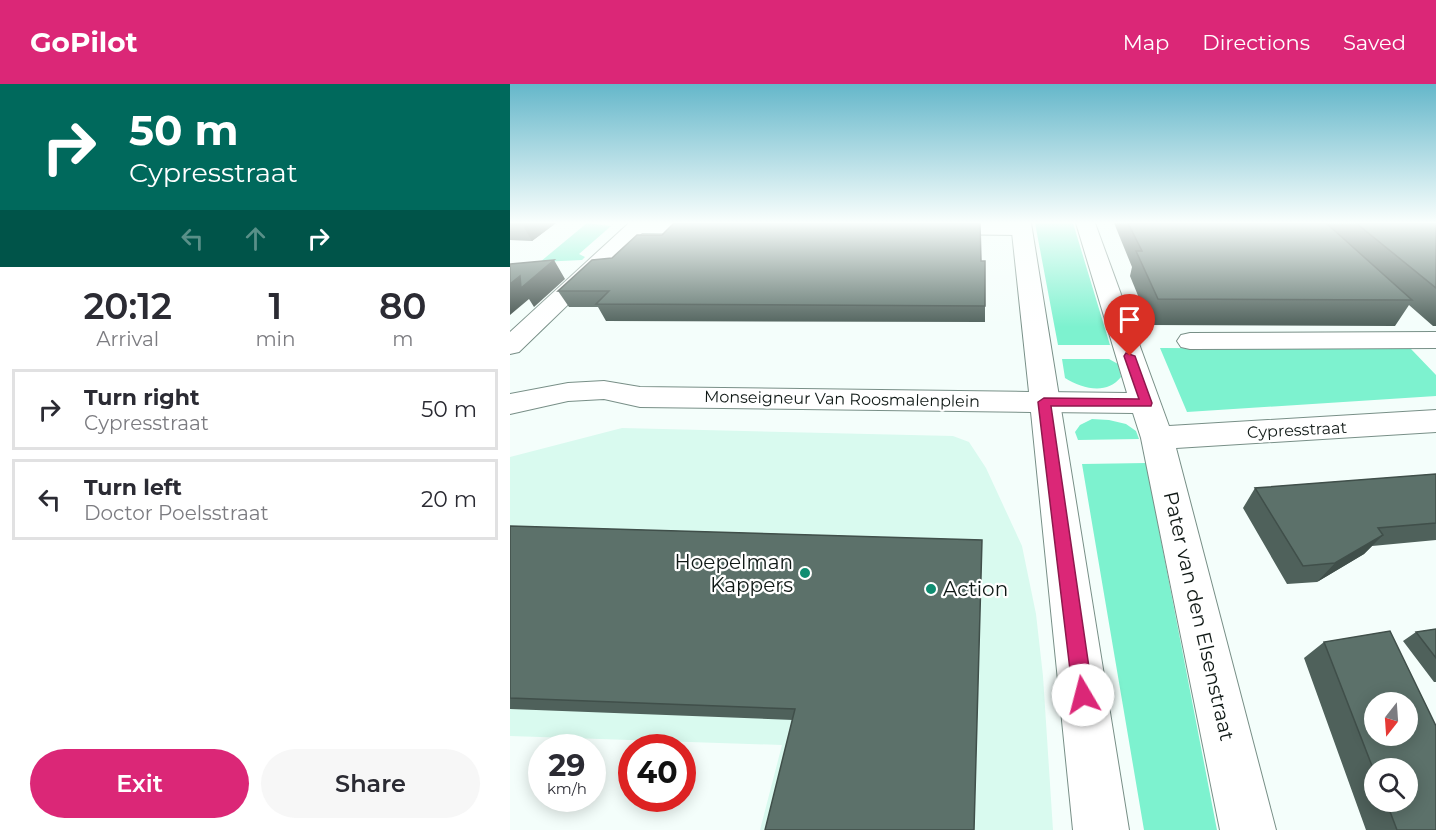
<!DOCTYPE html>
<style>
body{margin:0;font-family:Montserrat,sans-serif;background:#f7f7f7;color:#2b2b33;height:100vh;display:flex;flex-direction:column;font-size:22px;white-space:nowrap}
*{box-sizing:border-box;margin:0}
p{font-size:20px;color:#7c7c81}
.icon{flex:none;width:33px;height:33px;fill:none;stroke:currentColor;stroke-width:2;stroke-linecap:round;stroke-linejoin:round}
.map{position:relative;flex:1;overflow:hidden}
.panel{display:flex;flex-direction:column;background:#fff;width:510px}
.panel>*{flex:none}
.hud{background:#00695c;color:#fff;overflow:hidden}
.needle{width:39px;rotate:197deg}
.tools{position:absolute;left:854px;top:608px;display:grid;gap:12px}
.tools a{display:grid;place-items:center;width:54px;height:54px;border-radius:50%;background:#fff;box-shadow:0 3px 15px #0003;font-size:30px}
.speed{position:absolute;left:18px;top:650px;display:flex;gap:12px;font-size:30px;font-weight:700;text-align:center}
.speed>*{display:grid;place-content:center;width:78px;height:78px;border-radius:50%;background:#fff;box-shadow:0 3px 15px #0003;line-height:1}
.speed small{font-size:15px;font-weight:400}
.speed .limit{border:9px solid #d22;background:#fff;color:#111}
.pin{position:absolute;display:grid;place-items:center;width:51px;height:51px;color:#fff;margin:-62px -26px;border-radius:50% 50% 50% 0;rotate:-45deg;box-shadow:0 0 6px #0007}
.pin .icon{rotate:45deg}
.me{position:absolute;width:66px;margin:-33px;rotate:352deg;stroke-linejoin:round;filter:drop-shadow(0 0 4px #0008)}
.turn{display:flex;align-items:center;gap:21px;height:126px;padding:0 30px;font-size:27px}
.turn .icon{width:78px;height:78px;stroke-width:2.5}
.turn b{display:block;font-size:42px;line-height:51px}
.lanes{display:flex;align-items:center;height:57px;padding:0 30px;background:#0003;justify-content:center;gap:30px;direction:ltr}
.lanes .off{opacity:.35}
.eta{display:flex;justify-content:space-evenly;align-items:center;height:102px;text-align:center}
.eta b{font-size:36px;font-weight:600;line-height:42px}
.primary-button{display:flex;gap:12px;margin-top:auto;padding:12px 30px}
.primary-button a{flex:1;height:69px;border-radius:36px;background:#db2777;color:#fff;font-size:24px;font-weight:600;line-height:69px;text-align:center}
.primary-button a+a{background:#f7f7f7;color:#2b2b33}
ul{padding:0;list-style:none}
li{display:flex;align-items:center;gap:18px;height:81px;margin:0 12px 9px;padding:0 18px;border:3px solid #e1e1e2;border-radius:0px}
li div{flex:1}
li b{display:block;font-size:22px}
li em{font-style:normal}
header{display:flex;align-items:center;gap:36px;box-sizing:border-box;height:84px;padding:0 30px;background:#db2777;color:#fff}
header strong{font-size:28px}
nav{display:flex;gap:33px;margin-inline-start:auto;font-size:21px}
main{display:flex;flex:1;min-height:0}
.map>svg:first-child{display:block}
.built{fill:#d9faef}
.green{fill:#7df2cf}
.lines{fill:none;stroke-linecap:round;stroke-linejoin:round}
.street-casing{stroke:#788f87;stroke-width:2}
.secondary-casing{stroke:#788f87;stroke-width:2}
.street{fill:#fff;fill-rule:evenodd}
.secondary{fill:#fff;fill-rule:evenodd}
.wall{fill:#4f615b;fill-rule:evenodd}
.shaded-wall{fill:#404f4a}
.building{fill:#5c716a;stroke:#404f4a;stroke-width:1.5;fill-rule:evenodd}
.route{fill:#db2777;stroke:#8e194d;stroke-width:1.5}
.poi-dot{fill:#108d71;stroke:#fff;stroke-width:2}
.labels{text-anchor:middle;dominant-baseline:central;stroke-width:4.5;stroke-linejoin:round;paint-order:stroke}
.street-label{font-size:16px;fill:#101916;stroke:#fff}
.near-poi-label{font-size:20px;fill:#101916;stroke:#fff;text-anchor:end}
.near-street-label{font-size:20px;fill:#101916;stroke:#fff}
</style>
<header>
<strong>GoPilot</strong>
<nav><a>Map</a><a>Directions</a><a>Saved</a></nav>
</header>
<main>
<section class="panel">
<div class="hud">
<div class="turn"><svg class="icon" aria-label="right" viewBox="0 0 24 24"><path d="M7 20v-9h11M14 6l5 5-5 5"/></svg><div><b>50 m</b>Cypresstraat</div></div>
<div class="lanes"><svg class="icon off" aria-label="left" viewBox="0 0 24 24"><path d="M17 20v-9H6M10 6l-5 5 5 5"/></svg><svg class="icon off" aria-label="ahead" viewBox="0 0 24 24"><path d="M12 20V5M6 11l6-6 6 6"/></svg><svg class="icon" aria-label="right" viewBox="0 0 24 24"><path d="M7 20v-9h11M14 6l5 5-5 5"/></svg></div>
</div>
<div class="eta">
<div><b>20:12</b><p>Arrival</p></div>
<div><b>1</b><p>min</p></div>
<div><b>80</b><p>m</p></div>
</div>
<ul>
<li><svg class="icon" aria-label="right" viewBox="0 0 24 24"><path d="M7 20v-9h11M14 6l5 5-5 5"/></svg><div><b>Turn right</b><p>Cypresstraat</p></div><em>50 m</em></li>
<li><svg class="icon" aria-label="left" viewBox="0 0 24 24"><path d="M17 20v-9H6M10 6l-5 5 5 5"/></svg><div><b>Turn left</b><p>Doctor Poelsstraat</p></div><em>20 m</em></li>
</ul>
<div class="primary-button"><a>Exit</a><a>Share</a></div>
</section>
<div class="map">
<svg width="926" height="746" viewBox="0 0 926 746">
<rect width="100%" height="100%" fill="#f4fefb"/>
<path class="built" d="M 112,344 L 443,352 L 459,358 L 476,384 L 512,462 L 526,530 L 533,592 L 543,746 L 250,746 L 272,661 L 0,652 L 0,373 Z"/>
<path class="green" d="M 77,139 L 101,142 L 69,170 L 75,173 L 72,176 L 30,178 Z
M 525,139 L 563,139 L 600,261 L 548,261 Z
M 650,264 L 901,265 L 926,291 L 926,312 L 677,328 Z
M 552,275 L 599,275 L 608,280 L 611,293 C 597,311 573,305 555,294 Z
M 582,335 L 599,336 L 616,340 L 626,347 L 629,355 L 568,356 L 565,348 L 570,341 Z
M 636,379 L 707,746 L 634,746 L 572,380 Z"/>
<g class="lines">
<defs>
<path id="street" d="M 119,139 L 206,139 L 214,144 L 204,150 L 132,149 L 9,268 L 0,270 L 0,248 Z
M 424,139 L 511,139 L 521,145 L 511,151 L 426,150 L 416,144 Z
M 566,139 L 585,139 L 659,342 L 926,326 L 926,348 L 666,364 L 766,746 L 710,746 L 631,354 L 623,329 L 534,328 L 523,325 L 519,318 L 523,311 L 534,308 L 617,309 Z
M 926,248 L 926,264 L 680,265 L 671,263 L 667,257 L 671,251 L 680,249 Z"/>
<path id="secondary" d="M 501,139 L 521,139 L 619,746 L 563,746 L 521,328 L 130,323 L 94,315 L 58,317 L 0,330 L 0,310 L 58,299 L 94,297 L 130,303 L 519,308 Z"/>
</defs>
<use href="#street" class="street-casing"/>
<use href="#secondary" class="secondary-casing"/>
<use href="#street" class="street"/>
<use href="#secondary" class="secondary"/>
</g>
<path class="wall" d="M 0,139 L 46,139 L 22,157 L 0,156 Z
M 604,139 L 926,139 L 926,242 L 923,242 L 899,221 L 885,242 L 640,241 L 620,192 L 622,183 Z
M 152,151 L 471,177 L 475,222 L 475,238 L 96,237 L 88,223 L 59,223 L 48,207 L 102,174 Z
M 926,390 L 926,456 L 862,462 L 854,470 L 807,498 L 777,500 L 733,424 L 745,404 Z
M 0,442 L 472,456 L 283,636 L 0,625 Z
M 926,545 L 926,598 L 924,598 L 893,557 L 906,548 Z
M 814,558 L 926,746 L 856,746 L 794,574 ZM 864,684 L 897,717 L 864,717 Z"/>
<path class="shaded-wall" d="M 14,139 L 46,139 L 22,157 L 12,140 Z
M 44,176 L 55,195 L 24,223 L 19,215 L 0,231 L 0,200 L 10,192 Z
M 873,451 L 854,470 L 807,498 L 825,479 Z"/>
<path class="building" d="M 0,139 L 14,139 L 12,140 L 0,140 Z
M 164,139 L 470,139 L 471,177 L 475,177 L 475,222 L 86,220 L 99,207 L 48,207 L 82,176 L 102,174 L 127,151 L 152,151 Z
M 618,139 L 816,139 L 902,216 L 648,215 L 626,167 L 632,167 Z
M 846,139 L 926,139 L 926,204 Z
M 44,176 L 11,204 L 10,192 L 0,200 L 0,180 Z
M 926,390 L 926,439 L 868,444 L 873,451 L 825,479 L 793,482 L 745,404 Z
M 0,442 L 472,456 L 464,746 L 255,746 L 285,625 L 0,614 Z
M 926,545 L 926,574 L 906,548 Z
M 880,547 L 926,642 L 926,746 L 887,746 L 876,717 L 897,717 L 897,684 L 864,684 L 864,687 L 814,558 ZM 864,618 L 897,618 L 897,651 L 864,651 Z"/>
<linearGradient id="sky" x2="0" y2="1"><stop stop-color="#65b7ca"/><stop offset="0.57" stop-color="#fafffd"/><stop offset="1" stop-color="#fafffd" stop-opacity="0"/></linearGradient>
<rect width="926" height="243" fill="url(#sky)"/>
<path class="route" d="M 616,269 L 625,272 L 642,319 L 641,322 L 541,322 L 583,611 L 580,618 L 573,621 L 566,618 L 563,611 L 528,318 L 534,314 L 629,315 L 614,272 Z"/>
<g class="poi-dot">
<circle cx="295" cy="489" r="6"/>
<circle cx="421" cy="505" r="6"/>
</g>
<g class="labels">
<g class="street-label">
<text transform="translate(332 315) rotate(1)">Monseigneur Van Roosmalenplein</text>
<text transform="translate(787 346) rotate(-3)">Cypresstraat</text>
</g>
<g class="near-poi-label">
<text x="283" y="478">Hoepelman<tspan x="283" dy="23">Kappers</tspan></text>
<text x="433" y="505" text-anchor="start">Action</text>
</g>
<g class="near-street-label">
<text transform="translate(689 532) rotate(77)">Pater van den Elsenstraat</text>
</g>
</g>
</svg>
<div class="tools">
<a><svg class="needle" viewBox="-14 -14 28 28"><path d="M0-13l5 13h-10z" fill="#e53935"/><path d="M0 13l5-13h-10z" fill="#7c7c81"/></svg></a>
<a><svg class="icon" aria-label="search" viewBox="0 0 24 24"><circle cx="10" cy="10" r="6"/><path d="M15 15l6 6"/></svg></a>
</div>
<div class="speed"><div>29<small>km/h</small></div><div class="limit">40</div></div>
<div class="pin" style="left:620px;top:272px;background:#d93025"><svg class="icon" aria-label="arrive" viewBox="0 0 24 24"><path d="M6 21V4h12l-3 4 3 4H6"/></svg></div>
<svg class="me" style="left:573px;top:611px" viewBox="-20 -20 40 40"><circle r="19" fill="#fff"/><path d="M0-13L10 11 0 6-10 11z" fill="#db2777"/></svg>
</div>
</main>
